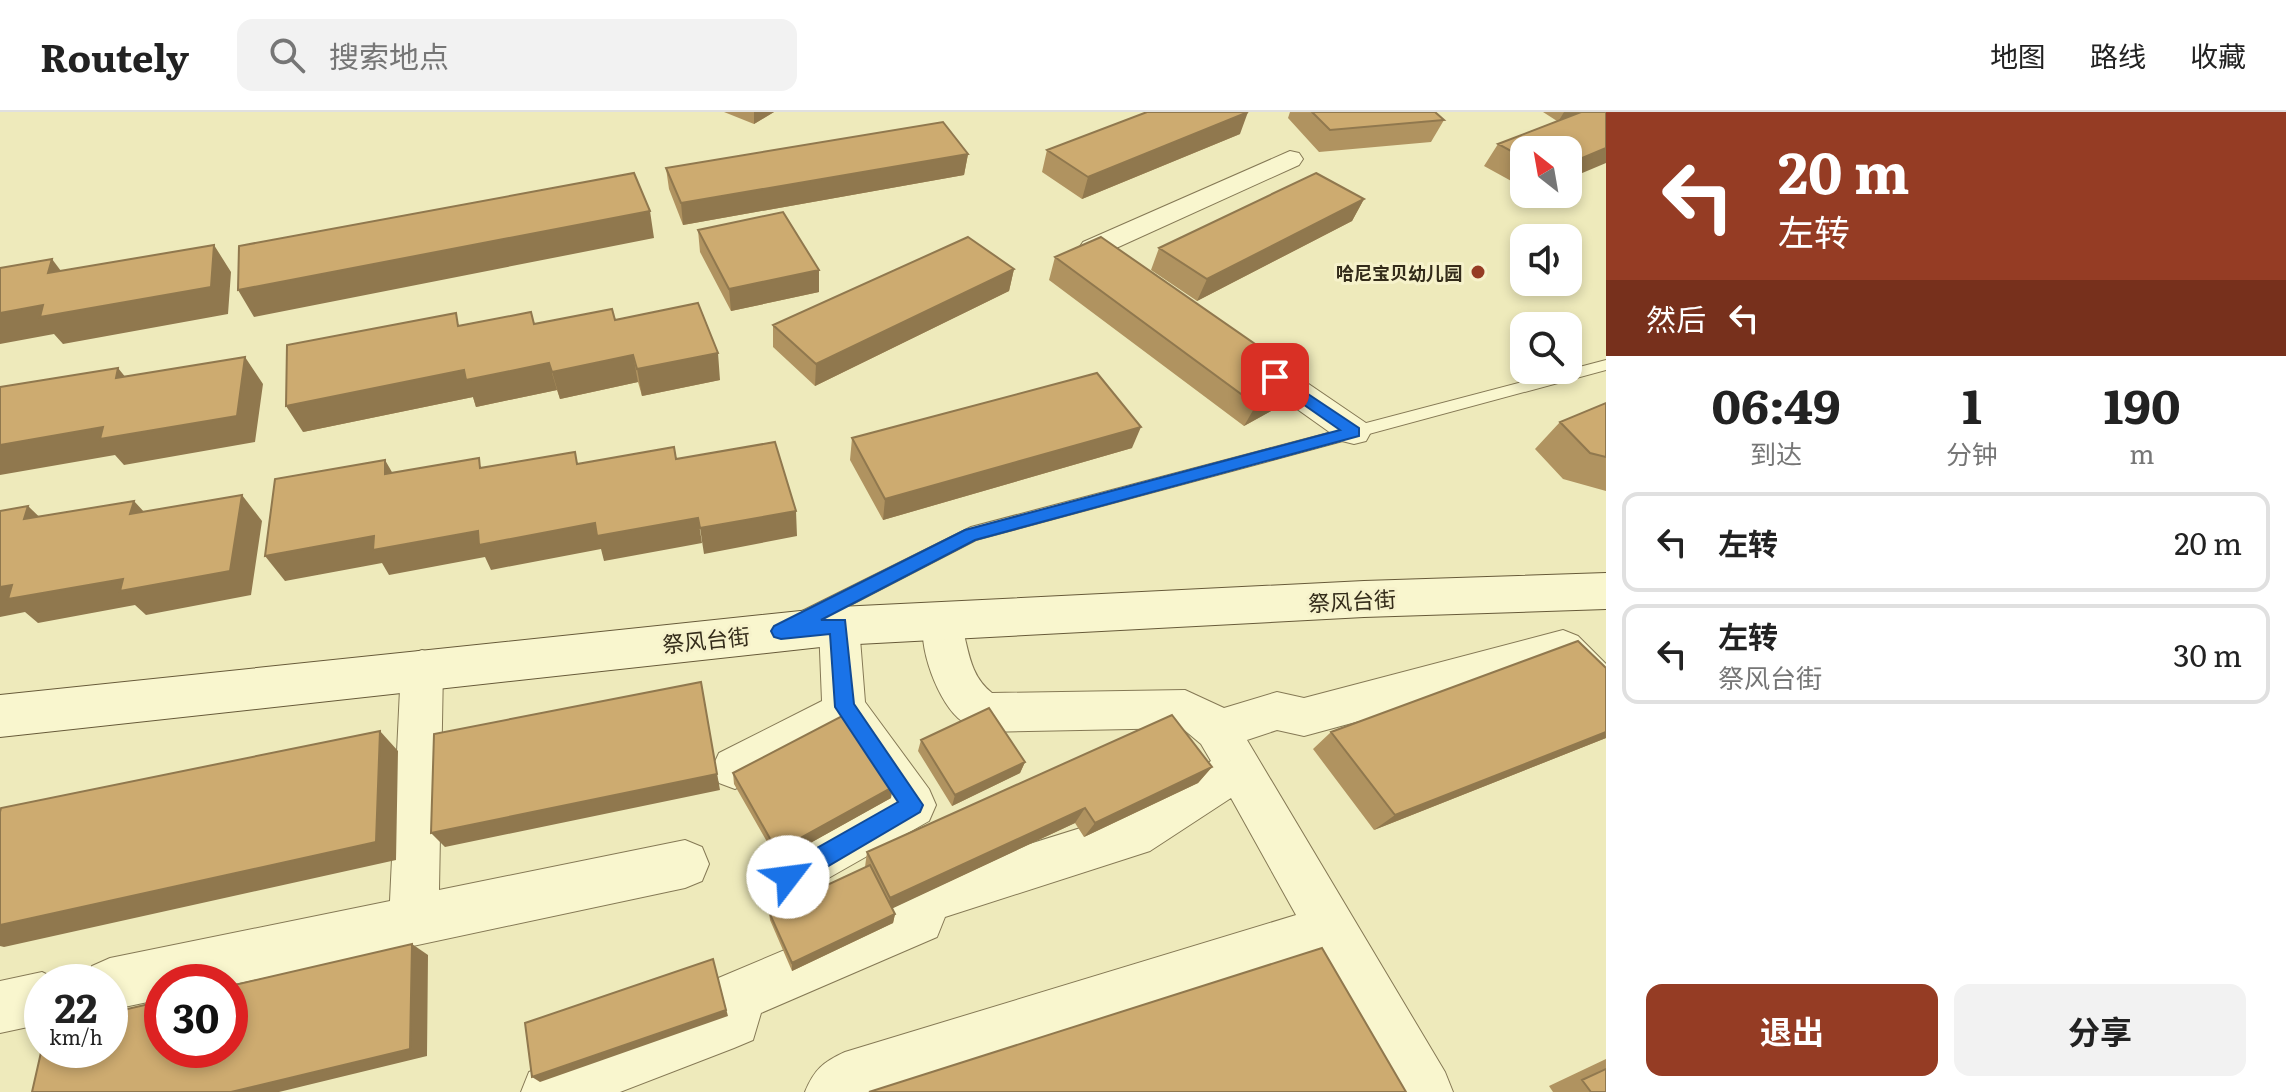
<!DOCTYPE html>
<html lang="zh">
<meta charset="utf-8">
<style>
body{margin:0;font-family:Literata,"Noto Sans SC",serif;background:#f2f2f2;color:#222;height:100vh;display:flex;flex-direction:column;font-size:30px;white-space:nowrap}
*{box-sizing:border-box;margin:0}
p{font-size:26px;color:#767676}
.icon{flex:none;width:44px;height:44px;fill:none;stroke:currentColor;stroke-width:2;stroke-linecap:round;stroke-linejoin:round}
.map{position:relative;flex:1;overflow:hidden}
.sheet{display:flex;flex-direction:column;background:#fff;width:680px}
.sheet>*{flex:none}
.top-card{background:#953c24;color:#fff;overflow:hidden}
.needle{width:52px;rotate:329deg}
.controls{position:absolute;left:1510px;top:24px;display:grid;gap:16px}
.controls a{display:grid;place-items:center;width:72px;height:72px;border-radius:16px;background:#fff;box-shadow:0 4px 12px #0003;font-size:40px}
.speed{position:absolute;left:24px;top:852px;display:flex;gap:16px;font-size:40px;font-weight:700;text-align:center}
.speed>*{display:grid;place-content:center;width:104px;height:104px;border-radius:50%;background:#fff;box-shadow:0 4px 12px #0003;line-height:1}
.speed small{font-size:20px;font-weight:400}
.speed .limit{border:12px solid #d22;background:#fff;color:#111}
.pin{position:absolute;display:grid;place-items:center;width:68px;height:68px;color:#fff;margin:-34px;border-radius:16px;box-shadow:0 4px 12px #0006}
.me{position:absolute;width:88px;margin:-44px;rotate:60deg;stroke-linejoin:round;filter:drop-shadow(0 0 6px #0008)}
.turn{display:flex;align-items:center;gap:28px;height:168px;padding:0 40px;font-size:36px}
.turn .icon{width:104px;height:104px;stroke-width:2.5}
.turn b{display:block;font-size:56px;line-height:68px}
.then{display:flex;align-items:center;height:76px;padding:0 40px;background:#0003;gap:16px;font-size:30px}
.eta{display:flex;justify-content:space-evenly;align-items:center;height:136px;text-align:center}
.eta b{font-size:48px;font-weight:700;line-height:56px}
.primary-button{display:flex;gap:16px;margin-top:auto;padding:16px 40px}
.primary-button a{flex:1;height:92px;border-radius:16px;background:#953c24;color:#fff;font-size:32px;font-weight:700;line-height:92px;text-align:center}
.primary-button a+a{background:#f2f2f2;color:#222}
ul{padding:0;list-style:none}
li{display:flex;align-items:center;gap:24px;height:100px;margin:0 16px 12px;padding:0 24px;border:4px solid #e0e0e0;border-radius:16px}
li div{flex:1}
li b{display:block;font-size:30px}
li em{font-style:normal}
header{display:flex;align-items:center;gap:48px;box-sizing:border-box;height:112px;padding:0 40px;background:#fff;border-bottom:2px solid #e0e0e0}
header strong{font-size:38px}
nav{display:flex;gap:44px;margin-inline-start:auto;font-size:28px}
.search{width:560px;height:72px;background:#f2f2f2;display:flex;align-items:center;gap:20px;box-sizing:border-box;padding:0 28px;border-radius:16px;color:#767676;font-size:30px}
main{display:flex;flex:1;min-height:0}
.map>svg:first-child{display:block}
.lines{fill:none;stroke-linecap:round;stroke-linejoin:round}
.lane-casing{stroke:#857955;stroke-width:2}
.street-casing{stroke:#857955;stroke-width:2}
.secondary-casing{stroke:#675a39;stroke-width:2}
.lane{fill:#f9f6ce;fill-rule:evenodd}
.street{fill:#f9f6ce;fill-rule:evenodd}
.secondary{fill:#f9f6ce;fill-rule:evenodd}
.wall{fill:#b09360}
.shaded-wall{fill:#90784e}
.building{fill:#cdab70;stroke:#90784e;stroke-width:2}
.route{fill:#1a73e8;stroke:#114b97;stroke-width:2}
.poi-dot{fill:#953c24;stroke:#f6f2cb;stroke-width:3}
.labels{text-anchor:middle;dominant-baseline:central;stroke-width:6;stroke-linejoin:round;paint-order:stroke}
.far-poi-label{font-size:18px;font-weight:bold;fill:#342c1a;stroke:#f6f2cb;text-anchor:end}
.street-label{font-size:22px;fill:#342c1a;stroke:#f6f2cb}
</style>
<header>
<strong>Routely</strong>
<div class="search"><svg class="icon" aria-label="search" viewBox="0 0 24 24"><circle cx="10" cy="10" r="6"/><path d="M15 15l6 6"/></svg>搜索地点</div>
<nav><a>地图</a><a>路线</a><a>收藏</a></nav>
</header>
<main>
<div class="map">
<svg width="1606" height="980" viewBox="0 0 1606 980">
<rect width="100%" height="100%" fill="#eeeabb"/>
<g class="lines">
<defs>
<path id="lane" d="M 1606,248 L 1606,258 L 976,428 L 808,515 L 801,517 L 794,515 L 791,509 L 794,503 L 971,415 Z"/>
<path id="street" d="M 1290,39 L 1299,41 L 1303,47 L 1299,53 L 1114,137 L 1140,158 L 1135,164 C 1116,169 1090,153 1079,136 L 1083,130 Z
M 1252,238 L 1263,241 L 1366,311 L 1371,320 L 1366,329 L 1354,332 L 1342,329 L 1241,257 L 1236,249 L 1241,241 Z
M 941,491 L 955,496 C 970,526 964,559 992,581 L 1185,578 L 1224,596 L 1277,580 L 1304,586 L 1563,518 L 1578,524 L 1606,552 L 1606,599 L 1591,593 L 1555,556 L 1304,624 L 1277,618 L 1247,628 L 1445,960 L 1453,980 L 1395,980 L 1320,846 L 894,980 L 805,980 C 814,958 823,950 845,940 L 1296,803 L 1231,686 L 1150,739 L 945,805 L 937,825 L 761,901 L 753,928 L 734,936 L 620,980 L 521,980 L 529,960 L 708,892 L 716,867 L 901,789 L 911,769 L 1122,703 L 1211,649 L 1201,632 L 1182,616 L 985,620 C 975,617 966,613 958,606 C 935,585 913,523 927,496 Z
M 839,497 L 853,502 L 859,514 L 865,590 L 929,677 L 936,693 L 929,709 L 788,789 L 771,782 L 764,765 L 771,748 L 881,686 L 839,624 L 735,677 L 719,671 L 712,656 L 719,641 L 822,589 L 819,514 L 825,502 Z
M 422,538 L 437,543 L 443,556 L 439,778 L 685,728 L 702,735 L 709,752 L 702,769 L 685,776 L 230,873 L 230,870 L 162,870 L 162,887 L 110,898 L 110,870 L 85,870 L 92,854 L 110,846 L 390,789 L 401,556 L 407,543 Z
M 42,860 L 62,870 L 42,870 L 42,912 L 0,921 L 0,869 Z"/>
<path id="secondary" d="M 1606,461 L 1606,497 L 1364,505 L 839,533 L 0,625 L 0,583 L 839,495 L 1364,469 Z"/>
</defs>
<use href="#lane" class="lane-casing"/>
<use href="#street" class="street-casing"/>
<use href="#secondary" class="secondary-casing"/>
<use href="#lane" class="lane"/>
<use href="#street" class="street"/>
<use href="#secondary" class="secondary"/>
</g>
<path class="wall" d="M 724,0 L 774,0 L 754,12 Z
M 1290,0 L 1435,0 L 1444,8 L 1431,30 L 1319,40 L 1288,6 Z
M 1543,0 L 1606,0 L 1524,38 L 1524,76 L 1484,54 L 1498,32 L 1557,9 Z
M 1240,22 L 1082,87 L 1042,60 L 1047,38 Z
M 968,42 L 964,63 L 683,113 L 669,77 L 666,56 Z
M 1364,87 L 1352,109 L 1197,189 L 1151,158 L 1159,136 Z
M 698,118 L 819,180 L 731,199 L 700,140 Z
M 1055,145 L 1304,266 L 1291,288 L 1244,314 L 1049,168 Z
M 1014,157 L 1009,179 L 815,274 L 773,235 L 773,213 Z
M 531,200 L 534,212 L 615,208 L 720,268 L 642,284 L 638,270 L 560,287 L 557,278 L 476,295 L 473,285 L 303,320 L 461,213 Z
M 1606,291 L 1606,379 L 1563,367 L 1535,337 L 1560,310 Z
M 852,326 L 1132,336 L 883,408 L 850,348 Z
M 1606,556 L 1606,626 L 1374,718 L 1313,637 L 1331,620 Z
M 921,628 L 1025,650 L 1020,661 L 952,694 L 918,639 Z
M 1212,655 L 1198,671 L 1084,725 L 1075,711 L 892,796 L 895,802 L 893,811 L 792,859 L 770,808 L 769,800 L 865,755 L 867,740 Z
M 733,661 L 891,686 L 778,749 L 734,672 Z
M 1606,947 L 1606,980 L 1553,980 L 1549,974 Z"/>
<path class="shaded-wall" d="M 754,0 L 774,0 L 754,12 Z
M 1248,0 L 1240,22 L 1082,87 L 1088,65 Z
M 1564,0 L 1606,0 L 1558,10 Z
M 1606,36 L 1606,51 L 1568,67 L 1568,52 Z
M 968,42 L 964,63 L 683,113 L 681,91 Z
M 1364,87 L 1352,109 L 1197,189 L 1207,167 Z
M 650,99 L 654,126 L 254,205 L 238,178 Z
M 214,133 L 231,160 L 228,202 L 63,232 L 54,222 L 0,232 L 0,201 Z
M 52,147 L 73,175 L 48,161 Z
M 1014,157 L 1009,179 L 815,274 L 816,252 Z
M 819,158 L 819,180 L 731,199 L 729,177 Z
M 718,241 L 720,268 L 642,284 L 637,257 Z
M 633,243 L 638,270 L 560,287 L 552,260 Z
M 245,245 L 263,272 L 255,330 L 124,353 L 115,343 L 0,363 L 0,333 Z
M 549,251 L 557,278 L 476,295 L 473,285 L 303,320 L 286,294 L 464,258 Z
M 118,256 L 140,283 L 116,266 Z
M 1304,266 L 1291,288 L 1244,314 L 1256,293 Z
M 1141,315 L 1132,336 L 883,408 L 885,387 Z
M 385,348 L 400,374 L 385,362 Z
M 242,383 L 262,409 L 251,483 L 146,503 L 135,493 L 38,511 L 25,500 L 0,505 L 0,475 Z
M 134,389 L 157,414 L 130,402 Z
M 28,394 L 55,420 L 24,407 Z
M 796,399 L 797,424 L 704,442 L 700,416 Z
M 698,406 L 702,431 L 604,449 L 601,437 L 491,458 L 485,445 L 389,463 L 382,451 L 285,469 L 265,444 L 374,424 Z
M 701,570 L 720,678 L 445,735 L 431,721 Z
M 380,619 L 398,639 L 396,748 L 4,835 L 0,834 L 0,813 Z
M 1606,620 L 1606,626 L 1374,718 L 1395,703 Z
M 1025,650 L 1020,661 L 952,694 L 955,683 Z
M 1212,655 L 1198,671 L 1084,725 L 1095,711 Z
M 893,675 L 891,686 L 778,749 L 777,739 Z
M 1085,696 L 1075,711 L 887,799 L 890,786 Z
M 895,802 L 893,811 L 792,859 L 792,851 Z
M 412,832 L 428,843 L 427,944 L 279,980 L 231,980 Z
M 713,847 L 728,904 L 540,970 L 532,965 Z"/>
<path class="building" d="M 1147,0 L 1248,0 L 1088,65 L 1047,38 Z
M 1312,0 L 1435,0 L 1444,8 L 1330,18 Z
M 1581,0 L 1606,0 L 1606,36 L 1568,52 L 1568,38 L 1524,38 L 1524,46 L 1498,32 Z
M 943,10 L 968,42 L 681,91 L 666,56 Z
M 634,61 L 650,99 L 238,178 L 239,134 Z
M 1316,61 L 1364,87 L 1207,167 L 1159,136 Z
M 783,100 L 819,158 L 729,177 L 698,118 Z
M 968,125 L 1014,157 L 816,252 L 773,213 Z
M 1101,125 L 1304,266 L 1256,293 L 1055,145 Z
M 214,133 L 211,175 L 40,205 L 43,193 L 0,201 L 0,156 L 52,147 L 48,161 Z
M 698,191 L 718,241 L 637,257 L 633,243 L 552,260 L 549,251 L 466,268 L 464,258 L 286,294 L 287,233 L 456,201 L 458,214 L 531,200 L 534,212 L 612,197 L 615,208 Z
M 245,245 L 237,304 L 100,327 L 103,315 L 0,333 L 0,275 L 118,256 L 116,266 Z
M 1097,261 L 1141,315 L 885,387 L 852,326 Z
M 1606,291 L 1606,345 L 1590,341 L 1560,310 Z
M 775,330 L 796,399 L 700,416 L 698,406 L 597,424 L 595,411 L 479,433 L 478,419 L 373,438 L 374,424 L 265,444 L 275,367 L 385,348 L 385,362 L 479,346 L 480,356 L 575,340 L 577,352 L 674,335 L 676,347 Z
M 242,383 L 230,459 L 120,479 L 123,467 L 8,487 L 12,473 L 0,475 L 0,399 L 28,394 L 24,407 L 134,389 L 130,402 Z
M 1578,529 L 1606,556 L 1606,620 L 1395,703 L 1331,620 Z
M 701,570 L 717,662 L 431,721 L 434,622 Z
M 989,596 L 1025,650 L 955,683 L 921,628 Z
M 844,603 L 893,675 L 777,739 L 733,661 Z
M 1172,603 L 1212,655 L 1095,711 L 1085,696 L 890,786 L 867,740 Z
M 380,619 L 376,730 L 0,813 L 0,700 L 1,696 Z
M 870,753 L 895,802 L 792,851 L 769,800 Z
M 412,832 L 410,937 L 231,980 L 32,980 L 42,936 L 42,938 L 110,938 L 110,901 L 162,889 L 162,938 L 230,938 L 230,874 Z
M 1322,836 L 1406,980 L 869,980 Z
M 713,847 L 726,898 L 532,965 L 525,911 Z
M 1606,957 L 1606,980 L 1591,980 L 1582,968 Z"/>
<path class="route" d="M 1275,260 L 1359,316 L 1359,324 L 975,428 L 821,508 L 845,508 L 854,592 L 923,693 L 920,700 L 796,773 L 788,776 L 780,773 L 777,765 L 780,757 L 898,690 L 835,595 L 830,522 L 781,527 L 774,525 L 771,519 L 774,514 L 965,418 L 1340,318 L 1270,269 L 1268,265 Z"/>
<circle class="poi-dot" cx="1478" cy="160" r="8"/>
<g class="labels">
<g class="far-poi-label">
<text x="1462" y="160">哈尼宝贝幼儿园</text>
</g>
<g class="street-label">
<text transform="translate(1352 488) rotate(-3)">祭风台街</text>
<text transform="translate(706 527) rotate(-6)">祭风台街</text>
</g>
</g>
</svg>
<div class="controls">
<a><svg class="needle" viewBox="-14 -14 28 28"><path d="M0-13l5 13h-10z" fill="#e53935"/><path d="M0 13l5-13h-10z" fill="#767676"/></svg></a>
<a><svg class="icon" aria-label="sound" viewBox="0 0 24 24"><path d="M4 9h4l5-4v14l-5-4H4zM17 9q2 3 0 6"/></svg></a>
<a><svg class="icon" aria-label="search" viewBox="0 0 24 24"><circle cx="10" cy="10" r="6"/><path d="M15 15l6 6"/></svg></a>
</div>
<div class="speed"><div>22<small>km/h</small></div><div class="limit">30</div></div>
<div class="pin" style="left:1275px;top:265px;background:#d93025"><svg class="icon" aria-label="arrive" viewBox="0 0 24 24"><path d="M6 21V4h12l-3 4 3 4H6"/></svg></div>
<svg class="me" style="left:788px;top:765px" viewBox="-20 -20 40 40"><circle r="19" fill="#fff"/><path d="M0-13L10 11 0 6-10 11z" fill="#1a73e8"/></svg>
</div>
<section class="sheet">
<div class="top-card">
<div class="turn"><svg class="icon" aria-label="left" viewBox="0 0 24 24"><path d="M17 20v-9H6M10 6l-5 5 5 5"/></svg><div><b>20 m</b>左转</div></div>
<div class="then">然后<svg class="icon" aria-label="left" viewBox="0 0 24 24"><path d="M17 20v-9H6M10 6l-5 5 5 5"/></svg></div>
</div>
<div class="eta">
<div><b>06:49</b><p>到达</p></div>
<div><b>1</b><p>分钟</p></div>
<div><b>190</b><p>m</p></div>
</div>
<ul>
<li><svg class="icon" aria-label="left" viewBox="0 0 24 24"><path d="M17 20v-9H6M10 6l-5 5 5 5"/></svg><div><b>左转</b></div><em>20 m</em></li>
<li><svg class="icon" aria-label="left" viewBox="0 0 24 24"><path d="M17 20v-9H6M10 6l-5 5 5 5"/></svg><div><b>左转</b><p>祭风台街</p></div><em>30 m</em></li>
</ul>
<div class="primary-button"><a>退出</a><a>分享</a></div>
</section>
</main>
